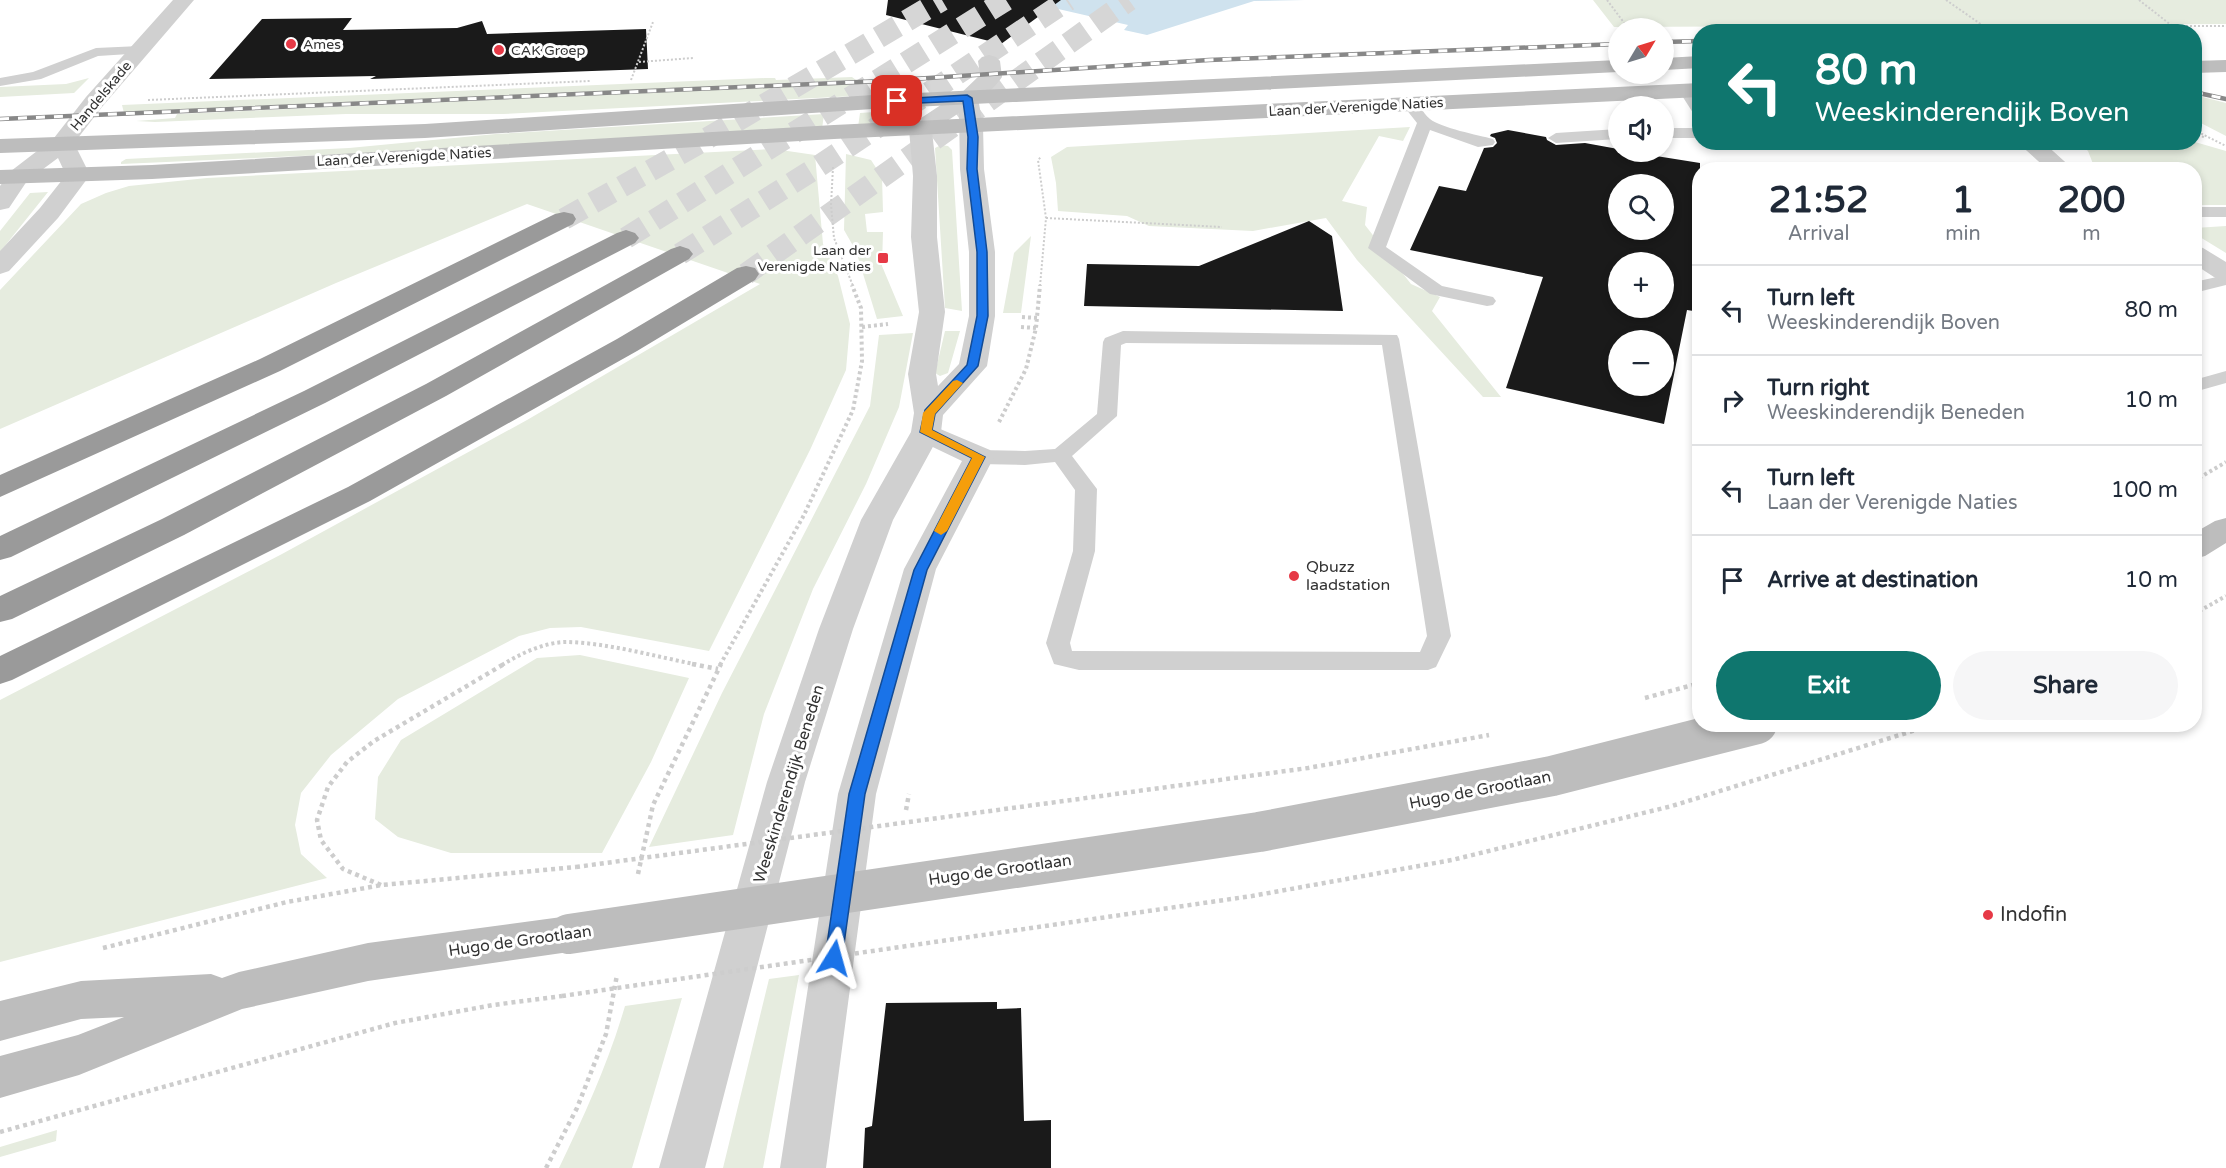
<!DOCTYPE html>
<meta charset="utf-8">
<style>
body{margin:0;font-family:"Varela Round",sans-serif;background:#f6f6f7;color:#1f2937;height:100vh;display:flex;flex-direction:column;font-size:22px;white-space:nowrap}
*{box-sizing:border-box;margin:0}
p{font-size:20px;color:#747a83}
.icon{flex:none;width:33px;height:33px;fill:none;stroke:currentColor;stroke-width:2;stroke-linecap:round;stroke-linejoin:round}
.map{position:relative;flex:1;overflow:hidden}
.sheet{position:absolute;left:1692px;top:162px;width:510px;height:570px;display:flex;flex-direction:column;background:#fff;border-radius:24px;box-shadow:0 3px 9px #0003}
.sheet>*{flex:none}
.top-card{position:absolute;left:1692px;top:24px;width:510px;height:126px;border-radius:24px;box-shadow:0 3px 9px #0003;background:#0f766e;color:#fff;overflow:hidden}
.needle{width:39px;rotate:52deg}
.tools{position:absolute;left:1608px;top:18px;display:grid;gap:12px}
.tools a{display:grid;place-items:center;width:66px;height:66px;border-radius:50%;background:#fff;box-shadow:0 3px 9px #0003;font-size:30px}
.pin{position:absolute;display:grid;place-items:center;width:51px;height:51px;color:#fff;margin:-26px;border-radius:12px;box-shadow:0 3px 9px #0006}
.me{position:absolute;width:66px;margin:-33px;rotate:8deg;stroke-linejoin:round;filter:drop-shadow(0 0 4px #0008)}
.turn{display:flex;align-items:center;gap:21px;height:126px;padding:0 24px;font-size:27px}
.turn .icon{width:78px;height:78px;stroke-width:2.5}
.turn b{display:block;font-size:42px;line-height:51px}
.eta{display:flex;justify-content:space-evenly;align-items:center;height:102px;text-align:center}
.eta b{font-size:36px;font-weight:800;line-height:42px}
.primary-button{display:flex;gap:12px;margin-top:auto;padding:12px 24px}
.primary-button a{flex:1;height:69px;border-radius:36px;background:#0f766e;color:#fff;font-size:24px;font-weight:800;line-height:69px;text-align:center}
.primary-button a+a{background:#f6f6f7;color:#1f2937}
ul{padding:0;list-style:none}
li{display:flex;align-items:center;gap:18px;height:90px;padding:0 24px;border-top:2px solid #e0e1e3}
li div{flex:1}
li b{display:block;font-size:22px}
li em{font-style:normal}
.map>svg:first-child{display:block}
.green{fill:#e6ecdf}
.water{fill:#cfe2ee}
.building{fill:#1a1a1a;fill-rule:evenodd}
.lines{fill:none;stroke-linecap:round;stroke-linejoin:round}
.motorway-tunnel{stroke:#d6d6d6;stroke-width:22;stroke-dasharray:22 11;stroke-linecap:butt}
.path-far2{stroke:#cdcdcd;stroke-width:2;stroke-dasharray:2 2;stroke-linecap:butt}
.path-far1{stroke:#cdcdcd;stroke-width:4;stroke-dasharray:3 3;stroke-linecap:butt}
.path{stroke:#cdcdcd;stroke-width:4.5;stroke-dasharray:4 4;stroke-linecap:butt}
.service{fill:#d0d0d0;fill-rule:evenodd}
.minor{fill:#d0d0d0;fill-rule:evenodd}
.tertiary{fill:#d0d0d0;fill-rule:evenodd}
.secondary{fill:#bdbdbd;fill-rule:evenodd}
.motorway{fill:#9a9a9a;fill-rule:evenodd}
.rail-casing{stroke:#888;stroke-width:4.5}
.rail{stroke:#fff;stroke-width:3;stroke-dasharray:9;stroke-linecap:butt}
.path-bridge{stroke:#cdcdcd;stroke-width:4.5;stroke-dasharray:4 4;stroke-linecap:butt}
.secondary-bridge{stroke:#bdbdbd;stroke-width:40}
.route{fill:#1a73e8;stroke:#114b97;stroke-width:1.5}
.slow{fill:#f59e0b}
.poi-dot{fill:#e63946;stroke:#fff;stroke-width:2}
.labels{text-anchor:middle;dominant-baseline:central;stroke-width:6;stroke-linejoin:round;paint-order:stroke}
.far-poi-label{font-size:14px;fill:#333;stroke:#fff;text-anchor:start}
.far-street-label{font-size:14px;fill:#333;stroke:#fff}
.poi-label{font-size:16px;fill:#333;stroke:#fff;text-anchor:start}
.street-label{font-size:16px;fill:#333;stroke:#fff}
.near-poi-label{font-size:20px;fill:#333;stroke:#fff;text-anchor:start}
</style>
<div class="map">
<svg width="2226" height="1168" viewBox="0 0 2226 1168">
<rect width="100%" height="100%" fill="#fff"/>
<path class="green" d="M 1593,0 L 2226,0 L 2226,24 L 1614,27 Z
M 852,77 L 856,80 L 124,113 L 122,105 L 765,78 L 775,78 L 776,80 Z
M 89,78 L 74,93 L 0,97 L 0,87 L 66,84 Z
M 861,83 L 855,96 L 503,114 L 346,114 L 155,122 L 136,121 L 175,118 L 177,114 Z
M 2195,95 L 2226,103 L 2226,136 L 2195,120 Z
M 889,111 L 916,114 L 918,120 L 858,127 L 860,113 Z
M 824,114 L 822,129 L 392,152 L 121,164 L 121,162 L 126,159 L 349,148 L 496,134 Z
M 1410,127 L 1403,141 L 1379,136 L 1342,201 L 1367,207 L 1365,225 L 1411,284 L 1440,297 L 1432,311 L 1501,397 L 1483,397 L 1357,260 L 1326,218 L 1253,231 L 1149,226 L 1127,216 L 1058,211 L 1056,183 L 1051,157 L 1067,147 Z
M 2195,142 L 2226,151 L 2226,205 L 2195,205 L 2194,170 L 2095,169 L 2088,151 L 2079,143 Z
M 941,145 L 948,146 L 952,150 L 962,311 L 945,308 L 935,148 Z
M 774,149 L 815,155 L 823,244 L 838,276 L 850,324 L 846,370 L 810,450 L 709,651 L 581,627 L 550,628 L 519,636 L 398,699 L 331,755 L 301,793 L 295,825 L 301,854 L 327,878 L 0,962 L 0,700 L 282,554 L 527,420 L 760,284 L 527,204 L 336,283 L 0,429 L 0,290 L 81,204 L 106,193 L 129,186 L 207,178 Z
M 846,154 L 871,160 L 882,177 L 883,212 L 865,214 L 867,232 L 883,232 L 882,266 L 903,316 L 877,319 L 856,251 L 844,230 Z
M 48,192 L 0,252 L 0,231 L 30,193 Z
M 2226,226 L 2226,253 L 2195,234 L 2195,228 Z
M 1031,236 L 1021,313 L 1003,313 L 1014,253 Z
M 945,331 L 960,331 L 948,373 L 940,376 L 935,373 Z
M 913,333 L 899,407 L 866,484 L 813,589 L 764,714 L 733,835 L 649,847 L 722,693 L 870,406 L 879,335 Z
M 580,655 L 689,678 L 651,762 L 602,853 L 451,853 L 398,837 L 375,819 L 378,777 L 401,740 L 537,658 Z
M 799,975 L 763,1168 L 723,1168 L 769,979 Z
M 682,998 L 632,1168 L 559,1168 C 585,1114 608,1064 625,1006 Z
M 57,1130 L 56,1141 L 0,1157 L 0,1147 Z"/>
<path class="water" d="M 1019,0 L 1305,0 L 1254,1 L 1147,35 L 1124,30 L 1128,25 Z"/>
<path class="building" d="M 888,0 L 1061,0 L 1001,44 L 886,15 Z
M 352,18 L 343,30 L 457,28 L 482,21 L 487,34 L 646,29 L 648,69 L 370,79 L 376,76 L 209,79 L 262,19 Z
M 1508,130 L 1546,137 L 1547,140 L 1556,145 L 1585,143 L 1618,149 L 1618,152 L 1631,152 L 1700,163 L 1700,312 L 1687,310 L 1664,424 L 1506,388 L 1543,277 L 1410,250 L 1439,186 L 1466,191 L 1484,148 L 1493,147 L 1497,143 L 1495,138 L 1490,136 L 1491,134 ZM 1618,184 L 1664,184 L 1664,230 L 1618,230 ZM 1618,262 L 1664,262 L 1664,308 L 1618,308 ZM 1618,340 L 1664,340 L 1664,386 L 1618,386 Z
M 1309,221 L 1332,236 L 1343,311 L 1084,306 L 1087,264 L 1199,266 Z
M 997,1002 L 997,1009 L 1021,1008 L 1024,1121 L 1051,1120 L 1051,1168 L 863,1168 L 865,1128 L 872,1126 L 886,1003 Z"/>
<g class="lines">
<path class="motorway-tunnel" d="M 564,219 L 696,145 L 942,0
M 626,238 L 1006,0
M 680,254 L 819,166 L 1068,0
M 746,274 L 1129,0"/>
<path class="path-far2" d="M 1607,0 L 1628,28
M 1946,0 L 1982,25
M 2139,0 L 2171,25
M 1714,31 L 2015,26 L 2226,26
M 639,62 L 693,58
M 631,80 L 653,22
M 148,100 L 590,81
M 2194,130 L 2226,146
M 2194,135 L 2204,137
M 833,167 L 831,205 L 834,238 L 853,286
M 1046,218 L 1222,227
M 1040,286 L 1046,218 L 1038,160 L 1041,157"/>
<path class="path-far1" d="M 1022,317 L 1037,318
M 862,327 L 888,324
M 1021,327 L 1036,328
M 999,422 L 1026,369 L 1036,328 L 1040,285
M 2194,481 L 2226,462
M 2194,614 L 2226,596
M 502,665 C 520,654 544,642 567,642 C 609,643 657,657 699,665
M 720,665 L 804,515 L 853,410 L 862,361 L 861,308 L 852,285"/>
<path class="path" d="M 692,664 L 718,669
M 906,810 L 909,794
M 638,874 L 653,805 L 721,664
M 381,885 L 343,869 L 321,840 L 317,820 L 328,787 L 347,762 L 374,741 L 504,664
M 103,948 L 287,902 L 382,885 L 576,867
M 0,1132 L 395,1023 L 493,1005 L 562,996
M 546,1168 L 577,1108 L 606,1034 L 617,975"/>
<path class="service" d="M 140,46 L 147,50 L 145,53 L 98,56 L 41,79 L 0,86 L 0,78 L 33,72 L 96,48 Z
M 1686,87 L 1691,88 L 1700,100 L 1700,117 L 1695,116 L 1679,91 Z
M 1410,99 C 1420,102 1422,113 1430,119 C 1441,128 1478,135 1493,139 L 1495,142 L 1493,145 L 1478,147 L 1430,130 L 1386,247 L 1442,286 L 1493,297 L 1496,301 L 1493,305 L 1487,306 L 1430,294 L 1368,248 L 1417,123 L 1402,104 Z
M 1664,128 L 1700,128 L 1700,138 L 1664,138 Z
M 1618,129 L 1618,139 L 1556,143 L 1548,138 L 1556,133 Z
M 2194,207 L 2226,207 L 2226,217 L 2194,217 Z
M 2226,275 L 2226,285 L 2194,293 L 2194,282 Z
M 1123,331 L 1397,335 L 1399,339 L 1451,636 L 1436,667 L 1428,670 L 1079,670 L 1054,664 L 1046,643 L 1073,551 L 1075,490 L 1055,462 L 1025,465 L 979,464 L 972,462 L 969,457 L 972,452 L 979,450 L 1025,451 L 1055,449 L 1097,414 L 1103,342 L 1105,338 ZM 1126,343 L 1382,345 L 1427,636 L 1420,652 L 1072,651 L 1070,643 L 1095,551 L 1097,489 L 1072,456 L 1117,416 L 1121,345 Z
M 2226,371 L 2226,383 L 2194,392 L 2194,380 Z"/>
<path class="minor" d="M 173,0 L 194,0 L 102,107 L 74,143 L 90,175 L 58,218 L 9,271 L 0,274 L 0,251 L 40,208 L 66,175 L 58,158 L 27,181 L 9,208 L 0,210 L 0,186 L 11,171 L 54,138 L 86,97 Z
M 989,55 L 996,57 L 1000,61 L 1002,77 C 993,90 976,107 959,103 L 956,98 L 980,75 L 978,61 L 982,57 Z
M 2017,142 L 2043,142 L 2074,170 L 2048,170 Z
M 2194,245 L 2203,248 L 2226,262 L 2226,281 L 2217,279 L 2194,264 Z
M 926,423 L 990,450 L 994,457 L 936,569 L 876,794 L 826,1168 L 780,1168 L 838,794 L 904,569 L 962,461 L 916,439 L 911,432 L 916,425 Z"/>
<path class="tertiary" d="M 967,91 L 975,93 L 978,98 L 983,126 L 984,169 L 995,252 L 995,316 L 987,366 L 943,415 L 941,432 L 893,520 L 853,629 L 805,782 L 705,1168 L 659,1168 L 767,782 L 819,629 L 861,520 L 911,432 L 914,413 L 908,374 L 919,312 L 911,237 L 913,176 L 909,129 L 912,124 L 959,93 ZM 959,113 L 960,169 L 969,252 L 969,316 L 959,364 L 938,386 L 936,374 L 945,312 L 937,237 L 937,176 L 932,131 Z"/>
<path class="secondary" d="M 1700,56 L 1700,68 L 1664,70 L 1664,58 Z
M 1618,60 L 1618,72 L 873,109 L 425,138 L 0,153 L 0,139 L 425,124 L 873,95 Z
M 2226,60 L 2226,72 L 2194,73 L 2194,61 Z
M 1700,83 L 1700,97 L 834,139 L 152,179 L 0,184 L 0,170 L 152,165 L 834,125 Z
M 2226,518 L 2226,543 L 2205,556 L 2194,559 L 2194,533 L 2215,521 Z
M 569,916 L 583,921 L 589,934 L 583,947 L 569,952 L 368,981 L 242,1009 L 79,1075 L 0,1098 L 0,1056 L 78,1035 L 124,1017 L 81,1019 L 0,1041 L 0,1001 L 81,981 L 211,974 L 222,978 L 239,972 L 368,943 Z"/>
<path class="motorway" d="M 564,212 L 573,214 L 576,219 L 573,224 L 280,371 L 0,497 L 0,475 L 260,359 L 555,214 Z
M 626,230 L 635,233 L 639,238 L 635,243 L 325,403 L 11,557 L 0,560 L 0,536 L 304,391 L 617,233 Z
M 680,246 L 689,249 L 693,254 L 689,259 L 446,396 L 184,535 L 12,619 L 0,622 L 0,596 L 162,519 L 426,384 L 671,249 Z
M 746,266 L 755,268 L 759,274 L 755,280 L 637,351 L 370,501 L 12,680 L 0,684 L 0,656 L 348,487 L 617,339 L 737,268 Z"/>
<defs>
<path id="rail" d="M 1664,42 L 1700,41
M 2194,92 L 2226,99
M 0,119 L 882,81 L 1209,60 L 1618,44"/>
</defs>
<use href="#rail" class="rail-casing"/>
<use href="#rail" class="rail"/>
<path class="path-bridge" d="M 1645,698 L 1700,683
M 576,867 L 1308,768 L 1489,735
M 562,996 L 1252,896 L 1452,860 L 1672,806 L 1935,724"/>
<path class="secondary-bridge" d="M 569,934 L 1259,832 L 1552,776 L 1757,724"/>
</g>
<path class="route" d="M 967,95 L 972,98 L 978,137 L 977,169 L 987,252 L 988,316 L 978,366 L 935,414 L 932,430 L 985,457 L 927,570 L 865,794 L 842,958 L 840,963 L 834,965 L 828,963 L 825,958 L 849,794 L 914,570 L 972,458 L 920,432 L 925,410 L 967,365 L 977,316 L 977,252 L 967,169 L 968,137 L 963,101 L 897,104 L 892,101 L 897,99 Z"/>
<path class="slow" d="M 957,380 L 963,383 L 935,414 L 932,430 L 985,457 L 947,531 L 941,535 L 934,531 L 972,458 L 920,432 L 923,413 L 953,381 Z"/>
<g class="poi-dot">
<circle cx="291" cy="44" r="6"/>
<circle cx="499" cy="50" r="6"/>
<rect x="877" y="252" width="12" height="12" rx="3"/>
<circle cx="1294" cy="576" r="6"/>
<circle cx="1988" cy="915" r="6"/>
</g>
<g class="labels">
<g class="far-poi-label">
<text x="303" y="44">Ames</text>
<text x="511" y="50">CAK Groep</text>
<text x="871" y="250" text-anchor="end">Laan der<tspan x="871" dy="16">Verenigde Naties</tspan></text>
</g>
<g class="far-street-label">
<text transform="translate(101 96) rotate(-50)">Handelskade</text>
<text transform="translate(1356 107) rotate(-3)">Laan der Verenigde Naties</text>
<text transform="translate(404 157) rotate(-3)">Laan der Verenigde Naties</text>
</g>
<g class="poi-label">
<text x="1306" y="567">Qbuzz<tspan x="1306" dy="18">laadstation</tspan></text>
</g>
<g class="street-label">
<text transform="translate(789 784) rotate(-73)">Weeskinderendijk Beneden</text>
<text transform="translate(1480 790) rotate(-11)">Hugo de Grootlaan</text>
<text transform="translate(1000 870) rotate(-8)">Hugo de Grootlaan</text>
<text transform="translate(520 941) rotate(-8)">Hugo de Grootlaan</text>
</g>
<g class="near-poi-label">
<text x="2000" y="915">Indofin</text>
</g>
</g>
</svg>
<div class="tools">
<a><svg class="needle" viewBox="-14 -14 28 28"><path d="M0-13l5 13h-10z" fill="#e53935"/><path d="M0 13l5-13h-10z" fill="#747a83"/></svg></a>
<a><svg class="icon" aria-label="sound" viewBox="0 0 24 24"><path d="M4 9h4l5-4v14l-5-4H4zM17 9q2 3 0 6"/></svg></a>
<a><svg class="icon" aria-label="search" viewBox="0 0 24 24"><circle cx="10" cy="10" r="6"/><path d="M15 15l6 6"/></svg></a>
<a>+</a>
<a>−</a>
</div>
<div class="pin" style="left:897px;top:101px;background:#d93025"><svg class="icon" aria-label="arrive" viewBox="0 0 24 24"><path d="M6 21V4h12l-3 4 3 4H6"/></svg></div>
<svg class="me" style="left:834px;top:958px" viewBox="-20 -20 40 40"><path d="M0-17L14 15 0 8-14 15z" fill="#1a73e8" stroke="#fff" stroke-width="4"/></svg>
<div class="top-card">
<div class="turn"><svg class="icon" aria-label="left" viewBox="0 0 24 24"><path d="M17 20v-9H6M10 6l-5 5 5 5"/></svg><div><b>80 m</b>Weeskinderendijk Boven</div></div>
</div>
<section class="sheet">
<div class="eta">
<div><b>21:52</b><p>Arrival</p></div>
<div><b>1</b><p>min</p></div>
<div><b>200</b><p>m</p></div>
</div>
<ul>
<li><svg class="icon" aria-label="left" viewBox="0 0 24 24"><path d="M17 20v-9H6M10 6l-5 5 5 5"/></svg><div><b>Turn left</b><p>Weeskinderendijk Boven</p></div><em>80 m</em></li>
<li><svg class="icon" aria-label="right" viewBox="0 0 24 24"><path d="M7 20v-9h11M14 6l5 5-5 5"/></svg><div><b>Turn right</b><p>Weeskinderendijk Beneden</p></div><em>10 m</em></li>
<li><svg class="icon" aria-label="left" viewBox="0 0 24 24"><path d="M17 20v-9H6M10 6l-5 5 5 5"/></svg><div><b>Turn left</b><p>Laan der Verenigde Naties</p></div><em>100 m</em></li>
<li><svg class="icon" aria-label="arrive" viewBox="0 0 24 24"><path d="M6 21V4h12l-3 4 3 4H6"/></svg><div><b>Arrive at destination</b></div><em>10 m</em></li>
</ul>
<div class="primary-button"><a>Exit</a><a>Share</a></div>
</section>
</div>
